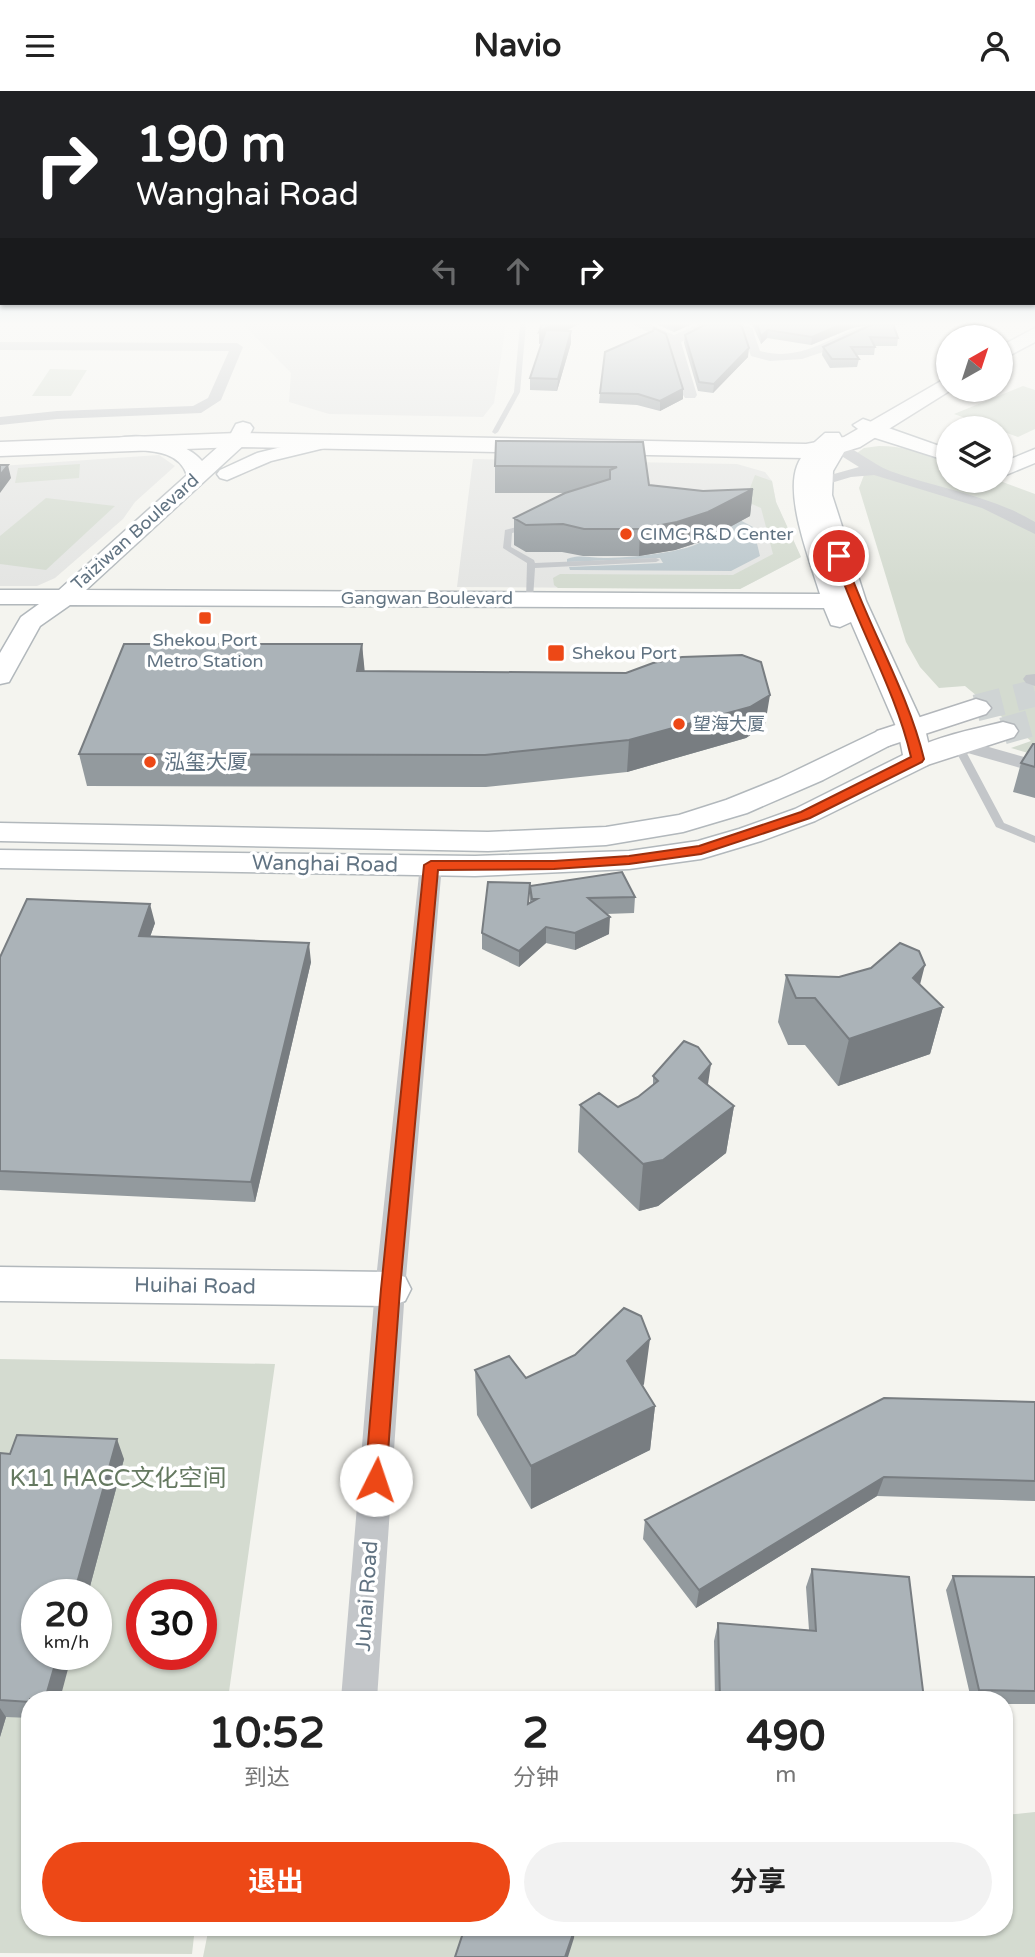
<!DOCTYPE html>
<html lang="zh">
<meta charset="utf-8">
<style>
body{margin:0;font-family:"Varela Round","Noto Sans SC",sans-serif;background:#f2f2f2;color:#222;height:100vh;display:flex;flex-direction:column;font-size:26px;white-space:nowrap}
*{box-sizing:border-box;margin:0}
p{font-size:23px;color:#767676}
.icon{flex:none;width:38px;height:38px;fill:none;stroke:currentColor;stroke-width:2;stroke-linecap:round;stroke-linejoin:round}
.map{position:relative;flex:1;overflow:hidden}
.panel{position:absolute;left:21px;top:1600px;width:992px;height:245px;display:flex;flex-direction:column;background:#fff;border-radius:28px;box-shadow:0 2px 5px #0004}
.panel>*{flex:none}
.top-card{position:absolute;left:0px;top:0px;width:1036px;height:214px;box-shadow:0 2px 5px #0004;background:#202124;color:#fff;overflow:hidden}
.needle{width:46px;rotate:39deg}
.buttons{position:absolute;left:936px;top:234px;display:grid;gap:14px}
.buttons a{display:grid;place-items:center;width:77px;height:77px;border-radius:50%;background:#fff;box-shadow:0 2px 5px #0004;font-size:35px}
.speed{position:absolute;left:21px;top:1488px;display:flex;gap:14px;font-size:35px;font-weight:700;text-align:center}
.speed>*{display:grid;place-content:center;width:91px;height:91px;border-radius:50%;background:#fff;box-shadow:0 2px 5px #0004;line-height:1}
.speed small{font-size:18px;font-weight:400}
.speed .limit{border:10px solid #d22;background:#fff;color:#111}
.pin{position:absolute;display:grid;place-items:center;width:60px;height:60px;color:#fff;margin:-30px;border:4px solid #fff;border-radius:50%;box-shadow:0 2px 7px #0007}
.me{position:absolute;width:77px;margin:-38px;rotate:4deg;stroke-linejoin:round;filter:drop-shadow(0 0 5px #0008)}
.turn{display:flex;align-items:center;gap:24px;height:147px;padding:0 21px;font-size:32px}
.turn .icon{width:91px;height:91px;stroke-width:2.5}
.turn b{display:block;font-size:49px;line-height:60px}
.lanes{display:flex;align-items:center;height:66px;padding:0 21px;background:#0003;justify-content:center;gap:35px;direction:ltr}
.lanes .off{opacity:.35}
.eta{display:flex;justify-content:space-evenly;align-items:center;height:119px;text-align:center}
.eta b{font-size:42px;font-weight:700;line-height:49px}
.button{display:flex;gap:14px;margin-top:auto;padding:14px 21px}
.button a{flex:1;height:80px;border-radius:42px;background:#ed4816;color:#fff;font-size:28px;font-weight:700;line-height:80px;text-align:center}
.button a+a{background:#f2f2f2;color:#222}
header{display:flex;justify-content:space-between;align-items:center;height:91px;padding:0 21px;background:#fff;font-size:32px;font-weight:700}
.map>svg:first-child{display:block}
.built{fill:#e4e5e3}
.green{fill:#d4dbd0;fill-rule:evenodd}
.water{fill:#bbc7cc}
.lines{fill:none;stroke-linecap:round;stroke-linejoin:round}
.primary-tunnel{stroke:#cfd4d4;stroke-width:27;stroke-dasharray:27 14;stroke-linecap:butt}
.secondary-casing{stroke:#b2b8bc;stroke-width:3}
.primary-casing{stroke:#b3b7bb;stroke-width:3}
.lane{fill:#c3c6c9;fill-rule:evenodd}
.street{fill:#c3c6c9;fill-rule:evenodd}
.secondary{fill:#fff;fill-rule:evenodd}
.primary{fill:#fff;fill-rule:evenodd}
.wall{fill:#939a9e}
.shaded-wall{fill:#787d81}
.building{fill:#abb3b8;stroke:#787d81;stroke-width:2}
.route{fill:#ed4816;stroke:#9a2f0e;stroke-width:2}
.poi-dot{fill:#ed4816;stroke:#fff;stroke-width:2.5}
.labels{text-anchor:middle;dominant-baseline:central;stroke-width:7;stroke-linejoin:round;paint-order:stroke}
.far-street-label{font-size:18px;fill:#617382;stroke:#fff}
.far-poi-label{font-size:18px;fill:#617382;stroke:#fff;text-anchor:start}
.poi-label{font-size:21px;fill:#617382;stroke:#fff;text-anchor:start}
.street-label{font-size:21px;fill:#617382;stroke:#fff}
.near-park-label{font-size:24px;fill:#657960;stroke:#fff}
</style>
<header><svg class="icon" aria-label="menu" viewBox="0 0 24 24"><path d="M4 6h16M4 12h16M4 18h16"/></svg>Navio<svg class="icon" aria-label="person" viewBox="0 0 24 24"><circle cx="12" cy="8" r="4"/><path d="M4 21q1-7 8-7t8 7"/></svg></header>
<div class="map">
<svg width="1035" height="1866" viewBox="0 0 1035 1866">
<rect width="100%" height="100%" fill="#f4f4ef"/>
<path class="built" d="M 243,233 L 506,233 L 494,312 L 483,326 L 329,323 L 289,311 L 291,282 Z
M 159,364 L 175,375 L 135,411 L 123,428 L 55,487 L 37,495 L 0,495 L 0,375 Z
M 473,368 L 737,373 L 765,381 L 772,390 L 776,411 L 801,466 L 740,498 L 457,496 Z"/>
<path class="green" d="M 50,278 L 87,279 L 71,305 L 32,305 Z
M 1023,295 L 1035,299 L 1035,338 L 1018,346 L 954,323 Z
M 879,355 C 904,355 926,362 948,371 L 948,390 L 1000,390 L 1035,403 L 1035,664 L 1011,657 L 1031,650 L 965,595 L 939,597 L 920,576 L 906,551 L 859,397 L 864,384 L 857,362 L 864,357 Z
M 80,373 L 79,387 L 15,392 L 18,377 Z
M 755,384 L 772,390 L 776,411 L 801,466 L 740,498 L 558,497 L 554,494 L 553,487 L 560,483 L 733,484 L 773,463 L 761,417 L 745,410 Z
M 46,407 L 115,415 L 46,479 L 0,473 L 0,445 Z
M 0,1268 L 275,1273 L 228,1608 L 30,1608 L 30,1836 L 195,1836 L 192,1863 L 0,1862 ZM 37,1503 L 96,1503 L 96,1563 L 37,1563 ZM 142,1503 L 201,1503 L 201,1563 L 142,1563 Z
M 1035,1721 L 1035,1866 L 203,1866 L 209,1836 L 1004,1836 L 1005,1724 Z"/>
<path class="water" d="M 723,420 L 753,436 L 760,465 L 731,480 L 570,479 L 569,476 L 663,472 L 660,467 L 567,471 L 567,468 C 580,463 590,467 604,467 C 625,467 690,462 706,448 C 713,442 718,428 723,420 Z"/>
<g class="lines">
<path class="primary-tunnel" d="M 976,617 L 1035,602
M 1003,640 L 1035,631"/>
<defs>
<path id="secondary" d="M 863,328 L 948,358 L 948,370 L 866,344 L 853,334 Z
M 243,331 L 250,333 L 253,337 L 245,353 L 86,499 L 820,503 C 810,470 785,407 797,375 C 802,361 815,351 825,342 L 839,342 L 847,356 L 833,380 L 832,404 L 866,510 L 925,638 L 932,668 L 928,674 L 815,730 L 761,750 L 701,768 L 629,778 L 475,785 L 0,777 L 0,759 L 475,765 L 629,760 L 698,750 L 739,738 L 795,718 L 903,664 L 900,649 L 823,689 L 747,722 L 683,741 L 606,754 L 488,760 L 0,750 L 0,732 L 488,741 L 606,736 L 679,724 L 726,709 L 778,688 L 878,640 L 888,638 L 898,640 L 851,531 L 840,536 L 831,534 L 824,517 L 70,514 L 40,535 L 9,591 L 0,593 L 0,562 L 21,526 L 39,513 L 0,513 L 0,499 L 59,499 L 187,384 C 177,354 139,362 114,356 L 111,352 L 114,348 C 141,341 184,349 202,370 L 229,346 L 236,333 Z
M 330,344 L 337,346 L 340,350 L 337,354 L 271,370 L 227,389 L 220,387 L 217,383 L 220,379 L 257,362 Z
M 1035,358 L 1035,372 L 1001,386 L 1001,372 Z
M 0,1176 L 390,1181 L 405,1186 L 411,1198 L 405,1210 L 390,1215 L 0,1210 Z"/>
<path id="primary" d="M 1035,237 L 1035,251 L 1001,269 L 1001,255 Z
M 948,286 L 951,299 L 860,356 L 837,363 L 806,367 L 238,356 L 0,365 L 0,351 L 238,342 L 806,353 L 844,346 Z
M 976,608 L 986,611 L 991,617 L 986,623 L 888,655 L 877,652 L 873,646 L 877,640 Z
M 1003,631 L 1014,634 L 1018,640 L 1014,646 L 918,677 L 907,675 L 902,668 C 915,649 980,637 1003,631 Z"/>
</defs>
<use href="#secondary" class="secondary-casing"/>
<use href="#primary" class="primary-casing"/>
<path class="lane" d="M 520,233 L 526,233 L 520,301 L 498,341 L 495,343 L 492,341 L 514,301 Z
M 528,433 L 532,435 L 531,437 L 512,442 L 511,456 L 534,469 L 535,472 L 656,467 L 660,469 L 656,471 L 535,477 L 533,508 L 526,510 L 527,472 L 503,457 L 505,439 Z
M 957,650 L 962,653 L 1004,732 L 1035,745 L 1035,752 L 996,736 L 952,653 Z"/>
<path class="street" d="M 632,233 L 649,233 L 674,244 L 699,233 L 715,233 L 681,251 L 697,304 L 695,307 L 685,307 L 683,304 L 668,251 Z
M 725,233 L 742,233 L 752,237 L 760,260 C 810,274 840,233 884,233 L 838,256 L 802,268 L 770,270 L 751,265 L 743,242 Z
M 0,251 L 237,252 L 243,256 L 221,309 L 201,322 L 57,328 L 0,334 L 0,326 L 57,320 L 193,315 L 208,307 L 229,260 L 0,259 Z
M 837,352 C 854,356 872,373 890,380 C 939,398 990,404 1035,431 L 1035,443 L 982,417 L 874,384 L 851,386 L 821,395 L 816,394 L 814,391 L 816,388 L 859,376 L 832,359 L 832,353 Z
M 1035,583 L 1035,595 L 1026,592 L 1023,588 L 1026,584 Z
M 957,647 L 1035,669 L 1035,681 L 950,657 L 947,653 Z
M 431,767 L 439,769 L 442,774 L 405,1198 L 377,1608 L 341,1608 L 375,1198 L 420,774 L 423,769 Z"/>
<use href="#secondary" class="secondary"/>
<use href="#primary" class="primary"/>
</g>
<path class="wall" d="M 542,233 L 579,233 L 566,240 L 571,252 L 557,300 L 530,299 L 530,287 L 542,252 L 539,253 L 539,241 Z
M 656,233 L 692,233 L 674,241 Z
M 750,233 L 872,233 L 852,237 L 811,254 L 767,247 L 761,253 L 753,235 Z
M 873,233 L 910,233 L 894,234 L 898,247 L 897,255 L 874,255 L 875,256 L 874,264 L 856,264 L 859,268 L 857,276 L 830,277 L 822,264 L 823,256 Z
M 685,244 L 748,266 L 713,302 L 698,300 L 684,252 Z
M 683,298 L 683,308 L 660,320 L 637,314 L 599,312 L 600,302 Z
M 643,351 L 649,394 L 703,400 L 753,398 L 750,425 L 706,449 L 675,459 L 639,465 L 583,465 L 562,461 L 526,461 L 514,454 L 514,427 L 564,402 L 495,402 L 495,375 Z
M 362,553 L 364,580 L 765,634 L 746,647 L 627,681 L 486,696 L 87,695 L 79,663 Z
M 1035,653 L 1035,707 L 1013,701 L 1021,672 Z
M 530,795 L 635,806 L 634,822 L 606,823 L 609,843 L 575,859 L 546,852 L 519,876 L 482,858 L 482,842 L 530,812 Z
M 155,832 L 150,846 L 311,871 L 255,1111 L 0,1099 L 0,866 Z
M 786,884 L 920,894 L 943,916 L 930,963 L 838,995 L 805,954 L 788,954 L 778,931 Z
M 653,985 L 708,995 L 734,1015 L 726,1062 L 658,1115 L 639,1120 L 578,1061 L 580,1014 L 618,1016 L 638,1006 L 653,994 Z
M 475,1279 L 526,1287 L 644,1293 L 643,1295 L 655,1315 L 650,1359 L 531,1418 L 477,1324 Z
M 1035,1311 L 1035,1410 L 877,1405 L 696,1517 L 643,1448 L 645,1429 Z
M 0,1362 L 124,1368 L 88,1503 L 37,1503 L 30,1608 L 30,1627 L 6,1626 L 0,1646 Z
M 812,1478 L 924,1608 L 715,1608 L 714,1550 L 718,1532 L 809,1539 L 806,1496 Z
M 953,1485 L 1035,1486 L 1035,1613 L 1004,1613 L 1004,1608 L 971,1608 L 946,1499 Z"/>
<path class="shaded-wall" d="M 555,233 L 579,233 L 539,253 L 539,241 Z
M 675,233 L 692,233 L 674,241 Z
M 842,233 L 872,233 L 852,237 L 811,254 L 812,246 Z
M 768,239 L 767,247 L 761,253 L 761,245 Z
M 571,240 L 571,252 L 557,300 L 558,288 Z
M 749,257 L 748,266 L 713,302 L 714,293 Z
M 683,298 L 683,308 L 660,320 L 660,310 Z
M 8,374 L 11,387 L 0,402 L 0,384 Z
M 753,398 L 750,425 L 706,449 L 675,459 L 639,465 L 640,438 Z
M 362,553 L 365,583 L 357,580 Z
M 770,604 L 765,634 L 746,647 L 627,681 L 629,649 Z
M 150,813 L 155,832 L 143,865 L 139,845 Z
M 610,826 L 609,843 L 575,859 L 575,842 Z
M 546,836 L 546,852 L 519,876 L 519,860 Z
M 309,852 L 311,871 L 255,1111 L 251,1091 Z
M 925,874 L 913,921 L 943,916 L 930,963 L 838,995 L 849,948 Z
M 711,973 L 704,1020 L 699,987 Z
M 734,1015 L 726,1062 L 658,1115 L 639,1120 L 643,1073 Z
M 650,1248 L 644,1293 L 623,1314 L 627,1270 Z
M 655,1315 L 650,1359 L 531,1418 L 531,1375 Z
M 117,1348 L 124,1368 L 88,1503 L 74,1503 Z
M 884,1386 L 877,1405 L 696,1517 L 699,1499 Z
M 58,1563 L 72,1563 L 60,1608 L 45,1608 Z
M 0,1617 L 6,1626 L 0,1646 Z
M 575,1837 L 574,1847 L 568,1866 L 565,1866 Z"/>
<path class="building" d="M 542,233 L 555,233 L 539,241 Z
M 706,233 L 737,233 L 742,236 L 749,257 L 714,293 L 699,291 L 685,244 Z
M 757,233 L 842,233 L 812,246 L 768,239 L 761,245 Z
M 873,233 L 893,233 L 898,247 L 870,246 L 875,256 L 851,256 L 859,268 L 832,268 L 823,256 Z
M 654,237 L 666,243 L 683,298 L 660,310 L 638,303 L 600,302 L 605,261 L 653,240 Z
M 546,239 L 571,240 L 558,288 L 530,287 Z
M 496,350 L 643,351 L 649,394 L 703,400 L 753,398 L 708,421 L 677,431 L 640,438 L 584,438 L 563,433 L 526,434 L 514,427 L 565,402 L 610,388 L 610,379 L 617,376 L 495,375 Z
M 0,374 L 8,374 L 0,384 Z
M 124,553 L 362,553 L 357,580 L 626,582 L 653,572 L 682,566 L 742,564 L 761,571 L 770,604 L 750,616 L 629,649 L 485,664 L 79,663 Z
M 1033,653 L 1035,653 L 1035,676 L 1021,672 Z
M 622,781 L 635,806 L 588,807 L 610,826 L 575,842 L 546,836 L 519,860 L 482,842 L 488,791 L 530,792 L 528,813 L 537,808 L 532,808 L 530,795 Z
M 27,808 L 150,813 L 139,845 L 309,852 L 251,1091 L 0,1080 L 0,866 Z
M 900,852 L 919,860 L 925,874 L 913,887 L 943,916 L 849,948 L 815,907 L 796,907 L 786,884 L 839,886 L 871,877 Z
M 684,950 L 698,956 L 711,973 L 699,987 L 734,1015 L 663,1069 L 643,1073 L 580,1014 L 599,1002 L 618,1016 L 638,1006 L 658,990 L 653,985 Z
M 624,1217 L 641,1225 L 650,1248 L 627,1270 L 655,1315 L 531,1375 L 475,1279 L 509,1265 L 526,1287 L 575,1264 Z
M 884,1307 L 1035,1311 L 1035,1390 L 884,1386 L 699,1499 L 645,1429 Z
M 17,1344 L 117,1348 L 74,1503 L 37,1503 L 37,1563 L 58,1563 L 45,1608 L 30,1608 L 30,1611 L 0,1609 L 0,1362 L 10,1363 Z
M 812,1478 L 909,1486 L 924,1608 L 901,1608 L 838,1603 L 839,1608 L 720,1608 L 718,1532 L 816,1540 Z
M 953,1485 L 1035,1486 L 1035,1600 L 979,1599 Z
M 465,1836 L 575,1836 L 575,1837 L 565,1866 L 455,1866 Z"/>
<linearGradient id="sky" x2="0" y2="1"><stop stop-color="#96bcdd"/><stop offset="0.47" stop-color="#fafaf8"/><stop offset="1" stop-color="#fafaf8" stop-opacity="0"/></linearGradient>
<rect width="1035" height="494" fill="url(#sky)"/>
<path class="route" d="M 839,462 L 844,465 C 867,534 907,598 924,668 L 922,671 L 810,727 L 701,763 L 629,773 L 554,778 L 438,779 L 400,1198 L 386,1389 L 383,1396 L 376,1399 L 368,1396 L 365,1389 L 381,1198 L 424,774 L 431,770 L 554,770 L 629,765 L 699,755 L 801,721 L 911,666 C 895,597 856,533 834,465 Z"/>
<g class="poi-dot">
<circle cx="626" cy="443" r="7"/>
<rect x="198" y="520" width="14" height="14" rx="3.5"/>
<rect x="547" y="553" width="18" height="18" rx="3.5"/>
<circle cx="679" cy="633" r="7"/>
<circle cx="150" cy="671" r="7"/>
</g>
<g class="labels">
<g class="far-street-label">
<text transform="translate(135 441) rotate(-42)">Taiziwan Boulevard</text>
<text x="427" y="507">Gangwan Boulevard</text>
</g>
<g class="far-poi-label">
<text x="640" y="443">CIMC R&amp;D Center</text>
<text x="205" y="549" text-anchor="middle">Shekou Port<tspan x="205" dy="21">Metro Station</tspan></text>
<text x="572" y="562">Shekou Port</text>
<text x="693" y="633">望海大厦</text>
</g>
<g class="poi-label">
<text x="164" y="671">泓玺大厦</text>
</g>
<g class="street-label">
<text transform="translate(325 773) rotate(1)">Wanghai Road</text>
<text transform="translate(195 1195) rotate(1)">Huihai Road</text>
<text transform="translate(367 1505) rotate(-86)">Juhai Road</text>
</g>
<g class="near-park-label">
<text x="118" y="1387">K11 HACC文化空间</text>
</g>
</g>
</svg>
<div class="buttons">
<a><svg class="needle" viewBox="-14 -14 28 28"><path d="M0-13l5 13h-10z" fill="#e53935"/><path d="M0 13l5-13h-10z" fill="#767676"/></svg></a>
<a><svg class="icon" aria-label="layers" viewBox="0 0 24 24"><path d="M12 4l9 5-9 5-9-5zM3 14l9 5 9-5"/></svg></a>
</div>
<div class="speed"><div>20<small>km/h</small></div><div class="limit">30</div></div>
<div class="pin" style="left:839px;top:465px;background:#d93025"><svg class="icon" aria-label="arrive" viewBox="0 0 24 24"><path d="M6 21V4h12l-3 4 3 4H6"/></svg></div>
<svg class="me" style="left:376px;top:1389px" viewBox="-20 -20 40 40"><circle r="19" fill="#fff"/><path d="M0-13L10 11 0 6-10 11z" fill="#ed4816"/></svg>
<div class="top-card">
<div class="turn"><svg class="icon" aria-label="right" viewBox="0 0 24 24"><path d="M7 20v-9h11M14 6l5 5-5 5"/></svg><div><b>190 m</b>Wanghai Road</div></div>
<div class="lanes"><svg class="icon off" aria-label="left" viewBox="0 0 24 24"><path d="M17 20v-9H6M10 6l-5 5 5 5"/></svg><svg class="icon off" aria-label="ahead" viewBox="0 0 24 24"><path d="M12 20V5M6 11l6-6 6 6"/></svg><svg class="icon" aria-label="right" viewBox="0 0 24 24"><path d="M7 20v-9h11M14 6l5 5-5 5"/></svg></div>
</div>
<section class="panel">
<div class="eta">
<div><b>10:52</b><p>到达</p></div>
<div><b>2</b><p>分钟</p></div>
<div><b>490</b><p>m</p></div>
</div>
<div class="button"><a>退出</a><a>分享</a></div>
</section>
</div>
